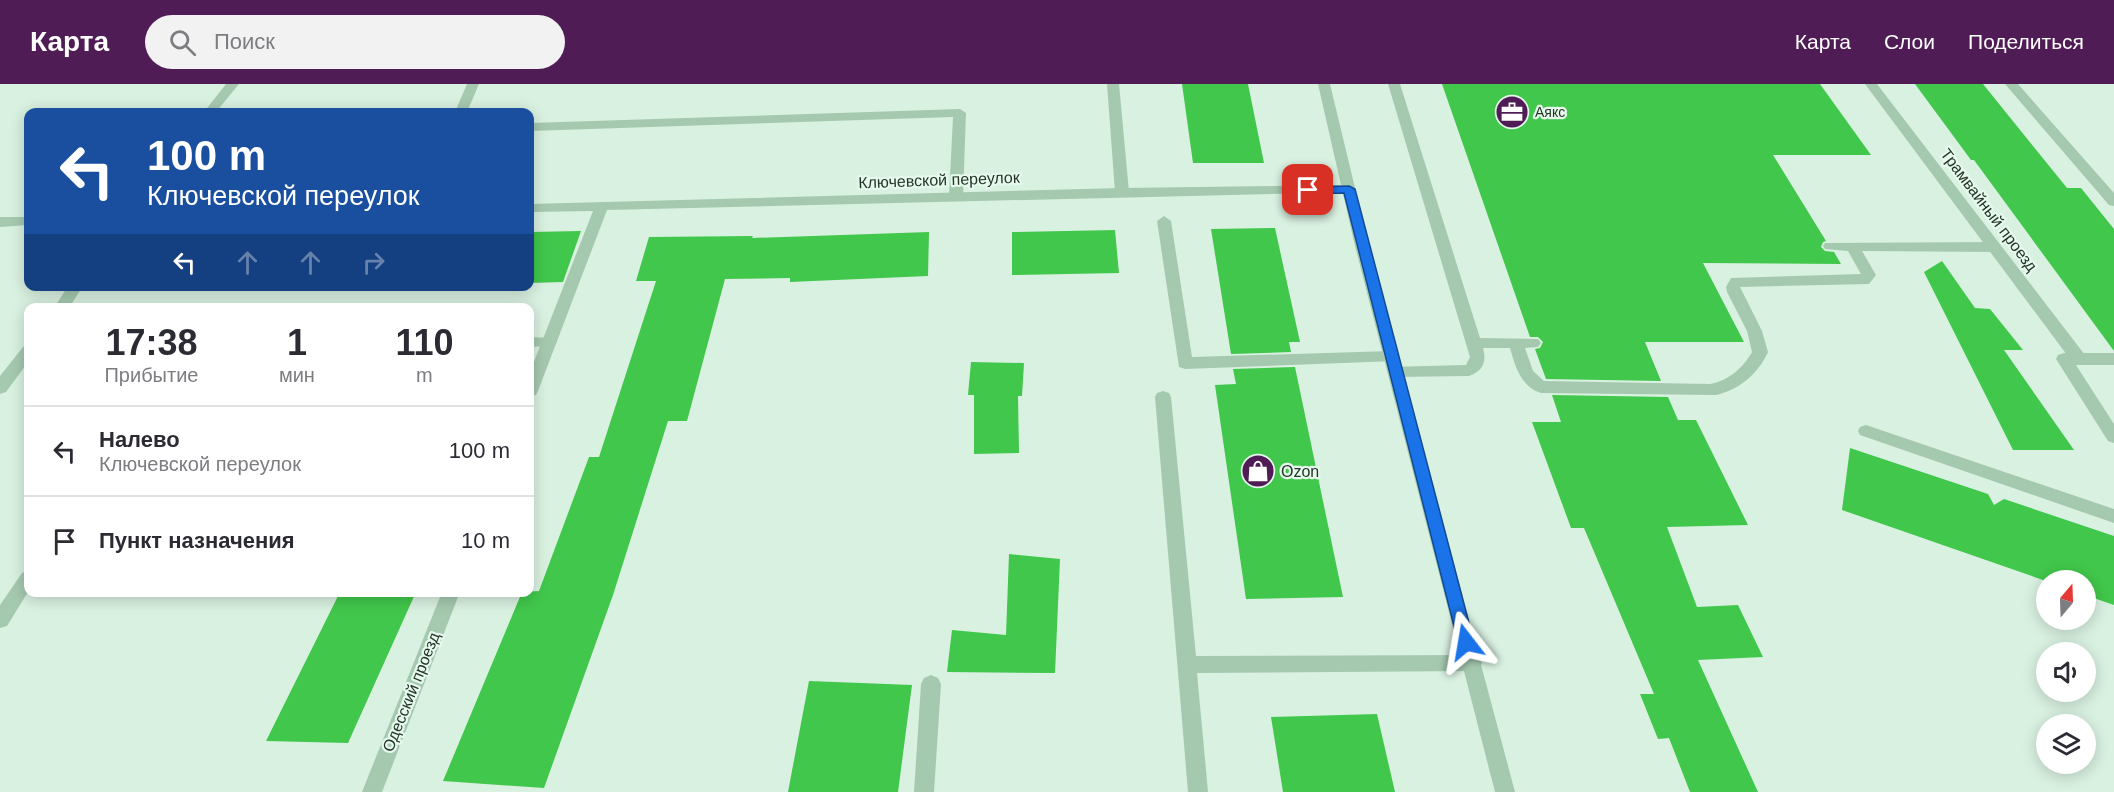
<!DOCTYPE html>
<html lang="ru">
<meta charset="utf-8">
<style>
body{margin:0;font-family:Arial,sans-serif;background:#f2f2f3;color:#2b2b33;height:100vh;display:flex;flex-direction:column;font-size:22px;white-space:nowrap}
*{box-sizing:border-box;margin:0}
p{font-size:20px;color:#7c7c81}
.icon{flex:none;width:33px;height:33px;fill:none;stroke:currentColor;stroke-width:2;stroke-linecap:round;stroke-linejoin:round}
.map{position:relative;flex:1;overflow:hidden}
.drawer{position:absolute;left:24px;top:219px;width:510px;height:294px;display:flex;flex-direction:column;background:#fff;border-radius:12px;box-shadow:0 3px 15px #0003}
.drawer>*{flex:none}
.hud{position:absolute;left:24px;top:24px;width:510px;height:183px;border-radius:12px;box-shadow:0 3px 15px #0003;background:#1a4fa0;color:#fff;overflow:hidden}
.needle{width:39px;rotate:19deg}
.buttons{position:absolute;left:2036px;top:486px;display:grid;gap:12px}
.buttons a{display:grid;place-items:center;width:60px;height:60px;border-radius:50%;background:#fff;box-shadow:0 3px 15px #0003;font-size:30px}
.pin{position:absolute;display:grid;place-items:center;width:51px;height:51px;color:#fff;margin:-26px;border-radius:12px;box-shadow:0 3px 9px #0006}
.me{position:absolute;width:66px;margin:-33px;rotate:346deg;stroke-linejoin:round;filter:drop-shadow(0 0 4px #0008)}
.turn{display:flex;align-items:center;gap:21px;height:126px;padding:0 24px;font-size:27px}
.turn .icon{width:78px;height:78px;stroke-width:2.5}
.turn b{display:block;font-size:42px;line-height:51px}
.lanes{display:flex;align-items:center;height:57px;padding:0 24px;background:#0003;justify-content:center;gap:30px;direction:ltr}
.lanes .off{opacity:.35}
.eta{display:flex;justify-content:space-evenly;align-items:center;height:102px;text-align:center}
.eta b{font-size:36px;font-weight:700;line-height:42px}
ul{padding:0;list-style:none}
li{display:flex;align-items:center;gap:18px;height:90px;padding:0 24px;border-top:2px solid #e1e1e2}
li div{flex:1}
li b{display:block;font-size:22px}
li em{font-style:normal}
header{display:flex;align-items:center;gap:36px;box-sizing:border-box;height:84px;padding:0 30px;background:#501c56;color:#fff}
header strong{font-size:28px}
nav{display:flex;gap:33px;margin-inline-start:auto;font-size:21px}
.search{width:420px;height:54px;background:#f2f2f3;display:flex;align-items:center;gap:15px;box-sizing:border-box;padding:0 21px;border-radius:33px;color:#7c7c81;font-size:22px}
.map>svg:first-child{display:block}
.building{fill:#41c74b}
.lines{fill:none;stroke-linecap:round;stroke-linejoin:round}
.service{fill:#a5c9af;fill-rule:evenodd}
.minor{fill:#a5c9af;fill-rule:evenodd}
.tertiary{fill:#a5c9af;fill-rule:evenodd}
.route{fill:#1a73e8;stroke:#114b97;stroke-width:1.5}
.labels{text-anchor:middle;dominant-baseline:central;stroke-width:4.5;stroke-linejoin:round;paint-order:stroke}
.far-poi-label{font-size:14px;fill:#263528;stroke:#e5f9ec;text-anchor:start}
.street-label{font-size:16px;fill:#263528;stroke:#e5f9ec}
.poi-label{font-size:16px;fill:#263528;stroke:#e5f9ec;text-anchor:start}
</style>
<header>
<strong>Карта</strong>
<div class="search"><svg class="icon" aria-label="search" viewBox="0 0 24 24"><circle cx="10" cy="10" r="6"/><path d="M15 15l6 6"/></svg>Поиск</div>
<nav><a>Карта</a><a>Слои</a><a>Поделиться</a></nav>
</header>
<div class="map">
<svg width="2114" height="708" viewBox="0 0 2114 708">
<rect width="100%" height="100%" fill="#d9f1e1"/>
<path class="building" d="M 1182,0 L 1248,0 L 1264,79 L 1193,79 Z
M 1442,0 L 1820,0 L 1871,71 L 1773,71 L 1826,157 L 1823,158 L 1821,163 L 1825,167 L 1834,168 L 1841,180 L 1703,179 L 1744,258 L 1645,258 L 1661,297 L 1546,295 L 1535,265 L 1540,264 L 1543,258 L 1538,253 L 1530,253 Z
M 1915,0 L 1983,0 L 2067,104 L 2081,104 L 2114,145 L 2114,267 L 1974,76 L 1971,76 Z
M 1275,144 L 1300,258 L 1289,258 L 1291,268 L 1231,270 L 1211,145 Z
M 1115,146 L 1119,189 L 1012,191 L 1012,148 Z
M 581,147 L 563,198 L 530,199 L 530,148 Z
M 929,148 L 928,192 L 790,198 L 790,194 L 725,195 L 687,337 L 668,337 L 613,511 L 544,704 L 443,697 L 522,508 L 539,507 L 589,373 L 599,373 L 656,197 L 636,197 L 649,153 L 753,152 L 752,154 Z
M 1942,177 L 1975,224 L 1990,225 L 2023,266 L 2004,266 L 2074,366 L 2013,366 L 1924,188 Z
M 971,278 L 1024,279 L 1022,312 L 1018,312 L 1019,369 L 974,370 L 974,311 L 968,311 Z
M 1295,283 L 1343,513 L 1246,515 L 1215,301 L 1236,300 L 1233,285 Z
M 1552,311 L 1668,313 L 1678,336 L 1696,336 L 1748,441 L 1667,443 L 1697,523 L 1738,521 L 1763,573 L 1698,576 L 1758,708 L 1690,708 L 1669,654 L 1658,655 L 1640,610 L 1654,610 L 1584,444 L 1571,444 L 1532,338 L 1561,338 Z
M 1850,364 L 1988,410 L 1994,421 L 2004,415 L 2114,452 L 2114,521 L 2085,511 L 2085,496 L 2046,497 L 1842,426 Z
M 1009,470 L 1060,475 L 1055,589 L 947,588 L 952,546 L 1006,551 Z
M 340,508 L 416,508 L 348,659 L 266,657 Z
M 809,597 L 912,601 L 898,708 L 788,708 Z
M 1377,630 L 1395,708 L 1283,708 L 1271,633 Z"/>
<g class="lines">
<path class="service" d="M 467,0 L 479,0 L 467,28 L 455,28 Z
M 1107,0 L 1119,0 L 1129,108 L 1122,112 L 1115,108 Z
M 1388,0 L 1400,0 L 1480,254 L 1538,255 L 1541,259 L 1538,263 L 1525,264 L 1533,287 L 1544,297 L 1710,300 C 1728,297 1743,284 1752,268 L 1747,247 L 1727,208 L 1726,203 L 1731,194 L 1861,190 L 1848,167 L 1825,165 L 1823,162 L 1825,159 L 1994,158 L 2001,163 L 1994,168 L 1862,167 L 1876,191 L 1869,200 L 1740,203 L 1762,247 L 1768,268 C 1758,290 1739,306 1716,311 L 1541,309 C 1521,303 1515,282 1510,264 L 1483,264 C 1487,278 1483,287 1469,292 L 1395,293 L 1389,291 L 1387,287 L 1389,283 L 1466,281 L 1470,273 Z
M 2005,0 L 2018,0 L 2114,109 L 2114,122 L 2109,121 Z
M 960,25 L 966,29 L 963,113 L 956,117 L 949,113 L 953,33 L 530,47 L 530,39 Z
M 1164,132 L 1171,137 L 1192,273 L 1391,267 L 1396,269 L 1399,273 L 1396,277 L 1185,285 L 1179,283 L 1157,137 Z
M 530,253 L 554,254 L 557,258 L 554,262 L 530,263 Z
M 2064,269 L 2114,269 L 2114,281 L 2076,281 L 2114,340 L 2114,359 L 2108,357 L 2056,275 L 2058,271 Z
M 1163,307 L 1169,309 L 1171,313 L 1196,572 L 1472,571 L 1479,573 L 1482,579 L 1479,585 L 1472,587 L 1197,589 L 1208,708 L 1188,708 L 1155,313 L 1157,309 Z
M 1866,341 L 2114,425 L 2114,439 L 1860,351 L 1858,347 L 1860,343 Z
M 28,486 L 28,508 L 7,542 L 0,544 L 0,521 L 22,489 Z
M 931,591 L 938,594 L 941,600 L 934,708 L 914,708 L 921,600 L 924,594 Z"/>
<path class="minor" d="M 226,0 L 239,0 L 216,28 L 204,28 Z
M 1865,0 L 1877,0 L 2085,271 L 2087,275 L 2085,279 L 2073,279 Z
M 1349,101 L 1356,105 L 1354,108 L 607,126 L 538,307 L 536,311 L 530,313 L 530,288 L 593,127 L 530,128 L 530,120 L 1122,104 Z
M 0,133 L 28,133 L 28,141 L 0,143 Z
M 68,202 L 83,202 L 69,224 L 54,224 Z
M 28,261 L 28,278 L 6,308 L 0,310 L 0,292 L 23,263 Z
M 442,508 L 460,508 L 382,708 L 362,708 Z"/>
<path class="tertiary" d="M 1318,0 L 1330,0 L 1368,158 L 1515,708 L 1495,708 L 1354,158 Z"/>
</g>
<path class="route" d="M 1349,102 L 1355,105 L 1474,558 L 1471,563 L 1466,565 L 1460,563 L 1458,558 L 1344,109 L 1308,110 L 1302,106 L 1308,103 Z"/>
<defs>
<symbol id="office-disc" viewBox="-11 -11 22 22"><circle r="9.5" fill="#501c56" stroke="#e5f9ec"/><path d="M-6-3h4V-5.5h4V-3h4V5H-6ZM-1-4.5V-3h2v-1.5ZM-6 0V1H6V0Z" fill="#fff"/></symbol>
<symbol id="shop-disc" viewBox="-11 -11 22 22"><circle r="9.5" fill="#501c56" stroke="#e5f9ec"/><path d="M-5-2.5h2.3a2.7 3.5 0 0 1 5.4 0H5L5.5 6h-11ZM-1.5-2.5h3a1.5 2.3 0 0 0-3 0Z" fill="#fff"/></symbol>
</defs>
<g fill-rule="evenodd">
<use href="#office-disc" x="1493" y="9" width="38" height="38"/>
<use href="#shop-disc" x="1239" y="368" width="38" height="38"/>
</g>
<g class="labels">
<g class="far-poi-label">
<text x="1535" y="28">Аякс</text>
</g>
<g class="street-label">
<text transform="translate(939 96) rotate(-2)">Ключевской переулок</text>
<text transform="translate(1989 126) rotate(53)">Трамвайный проезд</text>
<text transform="translate(411 608) rotate(-68)">Одесский проезд</text>
</g>
<g class="poi-label">
<text x="1281" y="387">Ozon</text>
</g>
</g>
</svg>
<div class="buttons">
<a><svg class="needle" viewBox="-14 -14 28 28"><path d="M0-13l5 13h-10z" fill="#e53935"/><path d="M0 13l5-13h-10z" fill="#7c7c81"/></svg></a>
<a><svg class="icon" aria-label="sound" viewBox="0 0 24 24"><path d="M4 9h4l5-4v14l-5-4H4zM17 9q2 3 0 6"/></svg></a>
<a><svg class="icon" aria-label="layers" viewBox="0 0 24 24"><path d="M12 4l9 5-9 5-9-5zM3 14l9 5 9-5"/></svg></a>
</div>
<div class="pin" style="left:1308px;top:106px;background:#d93025"><svg class="icon" aria-label="arrive" viewBox="0 0 24 24"><path d="M6 21V4h12l-3 4 3 4H6"/></svg></div>
<svg class="me" style="left:1466px;top:558px" viewBox="-20 -20 40 40"><path d="M0-17L14 15 0 8-14 15z" fill="#1a73e8" stroke="#fff" stroke-width="4"/></svg>
<div class="hud">
<div class="turn"><svg class="icon" aria-label="left" viewBox="0 0 24 24"><path d="M17 20v-9H6M10 6l-5 5 5 5"/></svg><div><b>100 m</b>Ключевской переулок</div></div>
<div class="lanes"><svg class="icon" aria-label="left" viewBox="0 0 24 24"><path d="M17 20v-9H6M10 6l-5 5 5 5"/></svg><svg class="icon off" aria-label="ahead" viewBox="0 0 24 24"><path d="M12 20V5M6 11l6-6 6 6"/></svg><svg class="icon off" aria-label="ahead" viewBox="0 0 24 24"><path d="M12 20V5M6 11l6-6 6 6"/></svg><svg class="icon off" aria-label="right" viewBox="0 0 24 24"><path d="M7 20v-9h11M14 6l5 5-5 5"/></svg></div>
</div>
<section class="drawer">
<div class="eta">
<div><b>17:38</b><p>Прибытие</p></div>
<div><b>1</b><p>мин</p></div>
<div><b>110</b><p>m</p></div>
</div>
<ul>
<li><svg class="icon" aria-label="left" viewBox="0 0 24 24"><path d="M17 20v-9H6M10 6l-5 5 5 5"/></svg><div><b>Налево</b><p>Ключевской переулок</p></div><em>100 m</em></li>
<li><svg class="icon" aria-label="arrive" viewBox="0 0 24 24"><path d="M6 21V4h12l-3 4 3 4H6"/></svg><div><b>Пункт назначения</b></div><em>10 m</em></li>
</ul>
</section>
</div>
